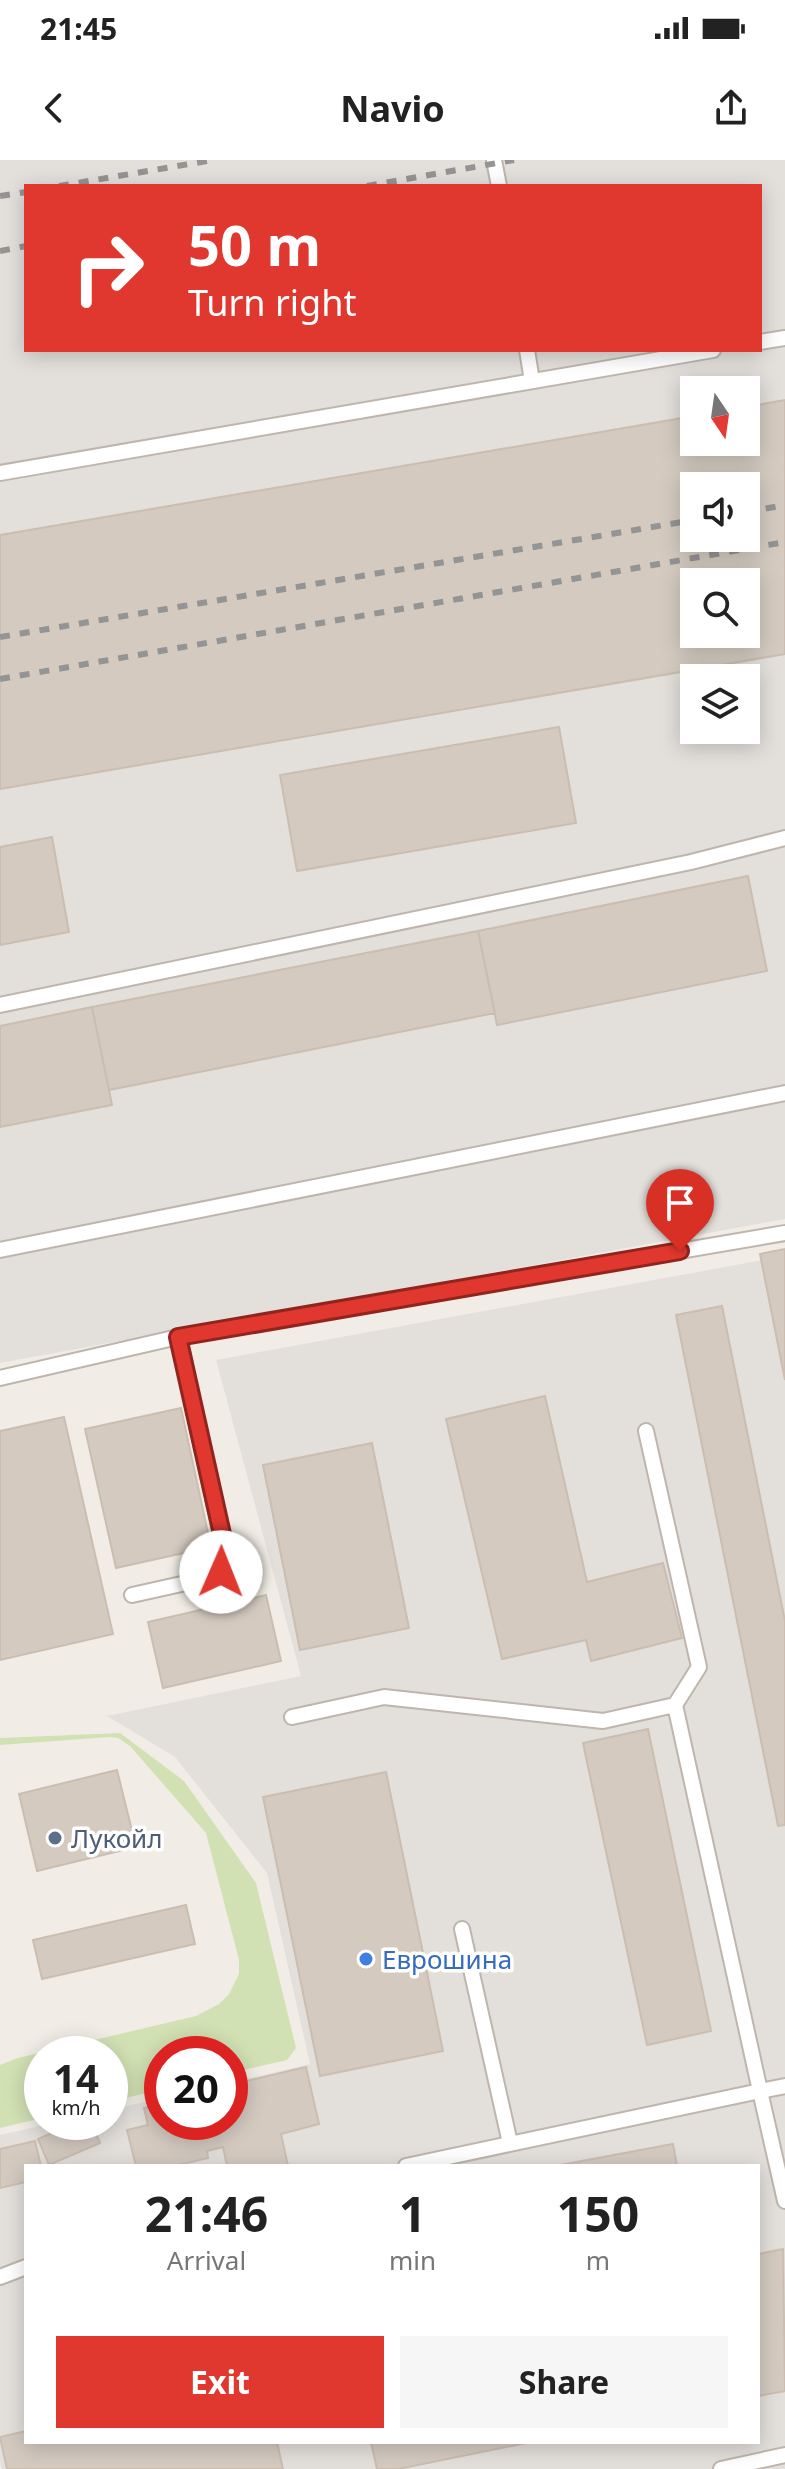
<!DOCTYPE html>
<meta charset="utf-8">
<style>
body{margin:0;font-family:"Noto Sans",sans-serif;background:#f6f6f6;color:#222;height:100vh;display:flex;flex-direction:column;font-size:30px;white-space:nowrap}
*{box-sizing:border-box;margin:0}
p{font-size:26px;color:#767676}
.icon{flex:none;width:44px;height:44px;fill:none;stroke:currentColor;stroke-width:2;stroke-linecap:round;stroke-linejoin:round}
.map{position:relative;flex:1;overflow:hidden}
.panel{position:absolute;left:24px;top:2004px;width:736px;height:280px;display:flex;flex-direction:column;background:#fff;border-radius:0px;box-shadow:0 4px 20px #0003}
.panel>*{flex:none}
.banner{position:absolute;left:24px;top:24px;width:738px;height:168px;border-radius:0px;box-shadow:0 4px 20px #0003;background:#e0372e;color:#fff;overflow:hidden}
.needle{width:52px;rotate:167deg}
.buttons{position:absolute;left:680px;top:216px;display:grid;gap:16px}
.buttons a{display:grid;place-items:center;width:80px;height:80px;border-radius:0px;background:#fff;box-shadow:0 4px 20px #0003;font-size:40px}
.speed{position:absolute;left:24px;top:1876px;display:flex;gap:16px;font-size:40px;font-weight:700;text-align:center}
.speed>*{display:grid;place-content:center;width:104px;height:104px;border-radius:50%;background:#fff;box-shadow:0 4px 20px #0003;line-height:1}
.speed small{font-size:20px;font-weight:400}
.speed .limit{border:12px solid #d22;background:#fff;color:#111}
.pin{position:absolute;display:grid;place-items:center;width:68px;height:68px;color:#fff;margin:-82px -34px;border-radius:50% 50% 50% 0;rotate:-45deg;box-shadow:0 0 8px #0007}
.pin .icon{rotate:45deg}
.me{position:absolute;width:88px;margin:-44px;rotate:1deg;stroke-linejoin:round;filter:drop-shadow(0 0 6px #0008)}
.turn{display:flex;align-items:center;gap:28px;height:168px;padding:0 32px;font-size:36px}
.turn .icon{width:104px;height:104px;stroke-width:2.5}
.turn b{display:block;font-size:56px;line-height:68px}
.eta{display:flex;justify-content:space-evenly;align-items:center;height:136px;text-align:center}
.eta b{font-size:48px;font-weight:700;line-height:56px}
.action{display:flex;gap:16px;margin-top:auto;padding:16px 32px}
.action a{flex:1;height:92px;border-radius:0px;background:#e0372e;color:#fff;font-size:32px;font-weight:700;line-height:92px;text-align:center}
.action a+a{background:#f6f6f6;color:#222}
.status{display:flex;justify-content:space-between;align-items:center;height:56px;padding:0 40px;background:#fff;direction:ltr}
.status svg{height:22px;fill:currentColor}
header{display:flex;justify-content:space-between;align-items:center;height:104px;padding:0 32px;background:#fff;font-size:36px;font-weight:700}
.map>svg:first-child{display:block}
.industrial{fill:#e3dfdb;fill-rule:evenodd}
.green{fill:#d1e1b3}
.building{fill:#d4cac0;stroke:#cbbeb1;stroke-width:2;fill-rule:evenodd}
.lines{fill:none;stroke-linecap:round;stroke-linejoin:round}
.lane-casing{stroke:#beb6ad;stroke-width:18}
.lane{stroke:#fff;stroke-width:14}
.rail{stroke:#949494;stroke-width:6;stroke-dasharray:10 10;stroke-linecap:butt}
.route-casing{stroke:#92241e;stroke-width:20}
.route{stroke:#e0372e;stroke-width:14}
.service-dot{fill:#5c6f8a;stroke:#fff;stroke-width:3}
.shop-dot{fill:#3f7fe0;stroke:#fff;stroke-width:3}
.labels{text-anchor:middle;dominant-baseline:central;stroke-width:7;stroke-linejoin:round;paint-order:stroke}
.service-label{font-size:26px;fill:#4e5e75;stroke:#fff;text-anchor:start}
.shop-label{font-size:26px;fill:#366cbe;stroke:#fff;text-anchor:start}
</style>
<div class="status"><b>21:45</b><svg viewBox="0 0 49 12"><path d="M0 12V9h3v3zM5 12V6h3v6zM10 12V3h3v9zM15 12V0h3v12zM26 1h20v11H26zM47 4h2v5h-2z"/></svg></div>
<header><svg class="icon" aria-label="back" viewBox="0 0 24 24"><path d="M15 5l-7 7 7 7"/></svg>Navio<svg class="icon" aria-label="share" viewBox="0 0 24 24"><path d="M12 15V3M7 8l5-5 5 5M5 13v7h14v-7"/></svg></header>
<div class="map">
<svg width="785" height="2309" viewBox="0 0 785 2309">
<rect width="100%" height="100%" fill="#f1ede6"/>
<path class="industrial" d="M 0,0 L 785,0 L 785,1059 L 0,1203 ZM 26,26 L 760,26 L 760,190 L 26,190 ZM 694,230 L 746,230 L 746,282 L 694,282 ZM 694,326 L 746,326 L 746,378 L 694,378 ZM 694,422 L 746,422 L 746,474 L 694,474 ZM 694,518 L 746,518 L 746,570 L 694,570 Z
M 785,1096 L 785,2309 L 2,2309 L 0,2299 L 0,1975 L 57,1962 L 110,1962 L 110,1950 L 162,1938 L 162,1962 L 230,1962 L 230,1923 L 310,1904 L 267,1713 L 175,1597 L 107,1556 L 301,1516 L 216,1200 ZM 26,2006 L 758,2006 L 758,2282 L 26,2282 Z"/>
<path class="green" d="M 120,1573 L 184,1621 L 256,1723 L 296,1888 L 287,1900 L 230,1913 L 230,1894 L 162,1894 L 162,1929 L 110,1942 L 110,1894 L 42,1894 L 42,1958 L 0,1968 L 0,1905 L 18,1898 L 196,1856 L 219,1844 L 229,1834 L 239,1814 L 239,1800 L 206,1673 L 130,1586 L 118,1578 L 110,1577 L 0,1585 L 0,1578 Z"/>
<path class="building" d="M 785,240 L 785,494 L 0,629 L 0,375 L 694,256 L 694,282 L 746,282 L 746,247 ZM 694,326 L 746,326 L 746,378 L 694,378 ZM 694,422 L 746,422 L 746,474 L 694,474 Z
M 559,567 L 576,663 L 297,711 L 280,615 Z
M 52,677 L 69,772 L 0,785 L 0,687 Z
M 748,716 L 767,811 L 497,865 L 478,771 Z
M 478,771 L 495,853 L 109,930 L 92,847 Z
M 92,847 L 112,945 L 0,967 L 0,866 Z
M 785,1089 L 785,1220 L 760,1094 Z
M 722,1146 L 785,1461 L 785,1665 L 778,1666 L 676,1155 Z
M 545,1236 L 587,1422 L 663,1403 L 682,1478 L 591,1501 L 586,1480 L 502,1499 L 446,1259 Z
M 181,1248 L 211,1387 L 116,1408 L 85,1269 Z
M 64,1257 L 113,1474 L 0,1500 L 0,1271 Z
M 372,1283 L 409,1468 L 300,1490 L 263,1305 Z
M 266,1435 L 281,1501 L 163,1528 L 148,1462 Z
M 648,1569 L 711,1871 L 647,1885 L 583,1583 Z
M 117,1610 L 136,1687 L 37,1711 L 19,1634 Z
M 386,1612 L 443,1891 L 320,1916 L 263,1637 Z
M 186,1745 L 195,1784 L 42,1819 L 33,1780 Z
M 306,1907 L 319,1964 L 281,1974 L 288,2006 L 227,2006 L 223,1987 L 207,1991 L 208,1998 L 174,2006 L 136,2006 L 127,1970 L 148,1965 L 144,1948 L 162,1944 L 162,1962 L 230,1962 L 230,1925 Z
M 77,1962 L 91,1962 L 100,1983 L 49,2005 L 38,1979 Z
M 35,1981 L 41,2006 L 26,2006 L 26,2022 L 0,2028 L 0,1989 Z
M 673,1984 L 677,2006 L 555,2006 Z
M 783,2089 L 785,2231 L 758,2236 L 758,2094 Z
M 26,2271 L 26,2282 L 277,2282 L 283,2309 L 7,2309 L 0,2277 Z
M 371,2282 L 531,2282 L 398,2309 L 377,2309 Z"/>
<g class="lines">
<defs>
<path id="lane" d="M 494,0 L 499,26
M 760,182 L 785,178
M 527,190 L 532,221
M 0,313 L 713,190
M 0,845 L 691,702 L 785,678
M 0,1090 L 785,933
M 0,1218 L 178,1177 L 785,1073
M 646,1271 L 699,1507 L 675,1545 L 760,1931 L 785,1926
M 132,1435 L 204,1419 L 221,1412 L 227,1402 L 178,1177
M 292,1557 L 384,1537 L 603,1561 L 675,1545
M 462,1769 L 510,1983
M 406,2006 L 760,1931 L 785,2041
M 0,2117 L 26,2107
M 721,2309 L 785,2295"/>
</defs>
<use href="#lane" class="lane-casing"/>
<use href="#lane" class="lane"/>
<path class="rail" d="M 59,26 L 213,0
M 367,26 L 514,0
M 0,36 L 26,32
M 0,91 L 26,86
M 746,352 L 785,345
M 0,477 L 694,360
M 0,519 L 785,382"/>
</g>
<g class="lines">
<defs>
<path id="route" d="M 221,1412 L 227,1402 L 226,1392 L 178,1177 L 680,1091"/>
</defs>
<use href="#route" class="route-casing"/>
<use href="#route" class="route"/>
</g>
<circle class="service-dot" cx="55" cy="1678" r="8"/>
<circle class="shop-dot" cx="366" cy="1799" r="8"/>
<g class="labels">
<g class="service-label">
<text x="71" y="1678">Лукойл</text>
</g>
<g class="shop-label">
<text x="382" y="1799">Еврошина</text>
</g>
</g>
</svg>
<div class="buttons">
<a><svg class="needle" viewBox="-14 -14 28 28"><path d="M0-13l5 13h-10z" fill="#e53935"/><path d="M0 13l5-13h-10z" fill="#767676"/></svg></a>
<a><svg class="icon" aria-label="sound" viewBox="0 0 24 24"><path d="M4 9h4l5-4v14l-5-4H4zM17 9q2 3 0 6"/></svg></a>
<a><svg class="icon" aria-label="search" viewBox="0 0 24 24"><circle cx="10" cy="10" r="6"/><path d="M15 15l6 6"/></svg></a>
<a><svg class="icon" aria-label="layers" viewBox="0 0 24 24"><path d="M12 4l9 5-9 5-9-5zM3 14l9 5 9-5"/></svg></a>
</div>
<div class="speed"><div>14<small>km/h</small></div><div class="limit">20</div></div>
<div class="pin" style="left:680px;top:1091px;background:#d93025"><svg class="icon" aria-label="arrive" viewBox="0 0 24 24"><path d="M6 21V4h12l-3 4 3 4H6"/></svg></div>
<svg class="me" style="left:221px;top:1412px" viewBox="-20 -20 40 40"><circle r="19" fill="#fff"/><path d="M0-13L10 11 0 6-10 11z" fill="#e0372e"/></svg>
<div class="banner">
<div class="turn"><svg class="icon" aria-label="right" viewBox="0 0 24 24"><path d="M7 20v-9h11M14 6l5 5-5 5"/></svg><div><b>50 m</b>Turn right</div></div>
</div>
<section class="panel">
<div class="eta">
<div><b>21:46</b><p>Arrival</p></div>
<div><b>1</b><p>min</p></div>
<div><b>150</b><p>m</p></div>
</div>
<div class="action"><a>Exit</a><a>Share</a></div>
</section>
</div>
